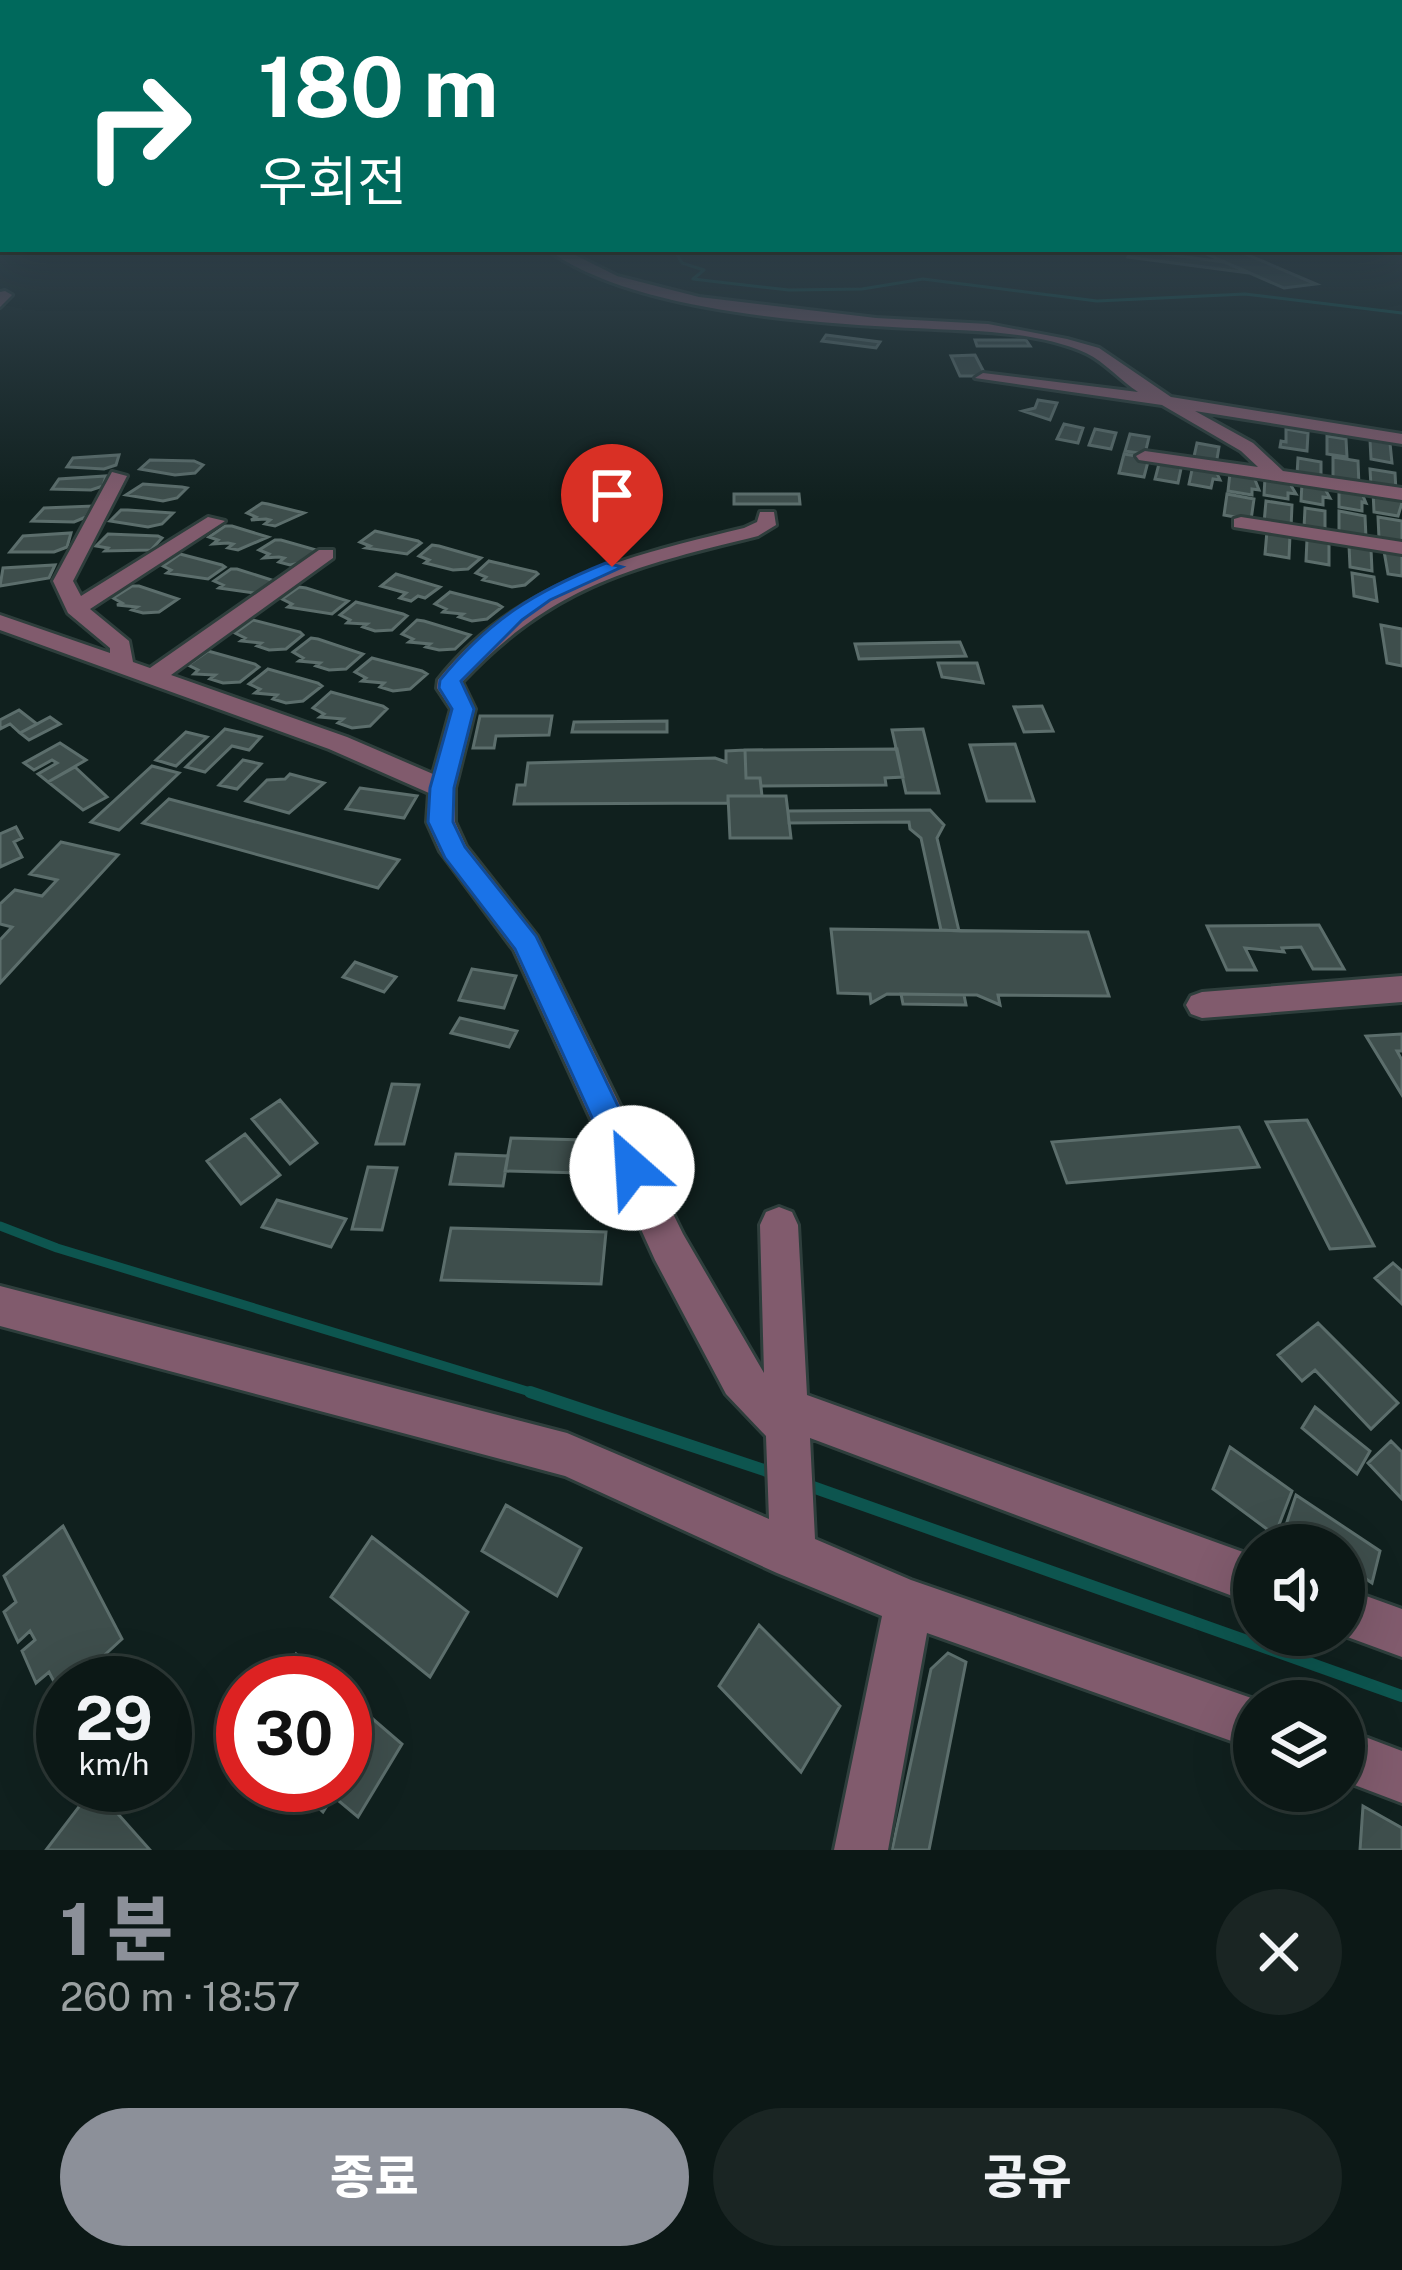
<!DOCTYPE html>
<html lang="ko">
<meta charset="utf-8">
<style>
body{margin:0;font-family:"Public Sans","Noto Sans KR",sans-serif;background:#1a2523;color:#f1f3f6;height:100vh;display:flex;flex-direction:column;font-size:45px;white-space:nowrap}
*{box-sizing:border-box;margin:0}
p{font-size:39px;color:#9aa0a1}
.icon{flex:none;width:66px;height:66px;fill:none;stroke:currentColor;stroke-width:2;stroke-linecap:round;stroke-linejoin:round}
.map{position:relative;height:1850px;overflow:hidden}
.sheet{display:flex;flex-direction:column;background:#0c1816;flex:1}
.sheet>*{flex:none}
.banner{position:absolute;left:0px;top:0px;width:1404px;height:252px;box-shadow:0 12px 48px #0002,0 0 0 3px #2c3735;background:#00695c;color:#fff;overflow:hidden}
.controls{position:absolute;left:1233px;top:1524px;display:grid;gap:24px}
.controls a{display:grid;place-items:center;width:132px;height:132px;border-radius:50%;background:#0c1816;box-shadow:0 12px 48px #0002,0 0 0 3px #2c3735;font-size:60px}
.speed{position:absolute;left:36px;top:1656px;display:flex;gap:24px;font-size:60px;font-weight:700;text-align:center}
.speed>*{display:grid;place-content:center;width:156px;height:156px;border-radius:50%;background:#0c1816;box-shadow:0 12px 48px #0002,0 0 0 3px #2c3735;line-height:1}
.speed small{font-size:30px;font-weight:400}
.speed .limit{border:18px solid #d22;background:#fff;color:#111}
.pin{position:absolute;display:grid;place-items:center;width:102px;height:102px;color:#fff;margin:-123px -51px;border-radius:50% 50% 50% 0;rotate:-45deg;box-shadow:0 0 12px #0007}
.pin .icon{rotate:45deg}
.me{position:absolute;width:132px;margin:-66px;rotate:334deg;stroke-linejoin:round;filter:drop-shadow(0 0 9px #0008)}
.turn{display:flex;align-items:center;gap:42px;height:252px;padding:0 60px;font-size:54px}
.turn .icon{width:156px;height:156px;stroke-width:2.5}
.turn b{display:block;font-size:84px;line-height:102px}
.round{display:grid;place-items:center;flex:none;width:126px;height:126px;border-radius:63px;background:#1a2523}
.head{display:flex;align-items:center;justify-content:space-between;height:204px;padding:0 60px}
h1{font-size:72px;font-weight:800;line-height:90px;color:#8c9099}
.primary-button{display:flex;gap:24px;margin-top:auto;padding:24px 60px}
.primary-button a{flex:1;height:138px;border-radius:72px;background:#8c9099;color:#fff;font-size:48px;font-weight:800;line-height:138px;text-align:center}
.primary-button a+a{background:#1a2523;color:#f1f3f6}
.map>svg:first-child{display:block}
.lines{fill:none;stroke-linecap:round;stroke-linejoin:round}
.stream-far2{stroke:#0d554f;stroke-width:3}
.stream-far1{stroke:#0d554f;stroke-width:9}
.stream{stroke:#0d554f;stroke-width:12}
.building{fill:#3e4e4c;stroke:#5c6e6c;stroke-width:3}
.minor-casing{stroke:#2e3e3c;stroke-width:6}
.minor{fill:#815b6d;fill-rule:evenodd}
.route{fill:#1a73e8;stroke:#114b97;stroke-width:3}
</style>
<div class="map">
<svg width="1402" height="1850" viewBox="0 0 1402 1850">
<rect width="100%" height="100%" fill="#10201e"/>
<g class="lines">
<path class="stream-far2" d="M 674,249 L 682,263 L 704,270 L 693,279 L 789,290 L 862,289 L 923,279 L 1097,301 L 1245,294 L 1402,313"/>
<path class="stream-far1" d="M 0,1226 L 57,1248 L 540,1395"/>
<path class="stream" d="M 530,1392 L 776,1474
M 807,1485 L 1402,1696"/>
</g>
<path class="building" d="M 1133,249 L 1159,249 L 1157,253 L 1224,262 L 1249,273 L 1128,257 Z
M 1195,249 L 1263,249 L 1241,252 L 1316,284 L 1284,288 Z
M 826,335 L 880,342 L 876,348 L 822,341 Z
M 975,340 L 1026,340 L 1030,346 L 977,346 Z
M 975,355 L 986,376 L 960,376 L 951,356 Z
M 1038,400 L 1057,403 L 1050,420 L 1023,411 L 1035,408 Z
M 1064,424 L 1083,428 L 1078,443 L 1057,439 Z
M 1095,429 L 1116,433 L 1111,449 L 1089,445 Z
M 1286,429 L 1308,433 L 1307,451 L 1280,447 L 1281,441 L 1286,442 Z
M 1130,434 L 1149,437 L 1145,454 L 1125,451 Z
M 1327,436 L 1346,439 L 1347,457 L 1327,454 Z
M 1370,440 L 1390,443 L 1392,463 L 1371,459 Z
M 1197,443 L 1219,447 L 1216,465 L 1193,461 Z
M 1124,454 L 1149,458 L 1144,477 L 1119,473 Z
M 119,455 L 116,465 L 104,469 L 67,467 L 73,458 Z
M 1333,457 L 1358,461 L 1359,486 L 1333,482 Z
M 1298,458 L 1321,462 L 1321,479 L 1297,475 Z
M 150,460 L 194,461 L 203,465 L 195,473 L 175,475 L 140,469 Z
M 1160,460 L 1182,464 L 1178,483 L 1155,479 Z
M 1193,465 L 1215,469 L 1220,480 L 1213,479 L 1211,488 L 1189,484 Z
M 1370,469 L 1395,473 L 1396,491 L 1371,486 Z
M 1230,473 L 1254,477 L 1259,490 L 1252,489 L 1252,495 L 1228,491 Z
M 106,476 L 103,486 L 91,490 L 52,489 L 59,479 Z
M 1265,478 L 1289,482 L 1296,494 L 1288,493 L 1288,499 L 1264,495 Z
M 1302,483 L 1324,487 L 1330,498 L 1323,497 L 1323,505 L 1301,501 Z
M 143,484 L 182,487 L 187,488 L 177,498 L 163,501 L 126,495 Z
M 1339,488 L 1361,491 L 1366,503 L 1362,502 L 1362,511 L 1339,507 Z
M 1373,491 L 1396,495 L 1402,503 L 1398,516 L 1374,512 Z
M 734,494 L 799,494 L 800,504 L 734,504 Z
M 1227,494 L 1254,499 L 1251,520 L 1224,515 Z
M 1266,501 L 1292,505 L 1291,528 L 1264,523 Z
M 262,503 L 268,504 L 304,513 L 275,526 L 265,524 L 270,520 L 266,519 L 251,520 L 256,517 L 247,513 Z
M 92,506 L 86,517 L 74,522 L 32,521 L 44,508 Z
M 1305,508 L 1325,511 L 1325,532 L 1304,528 Z
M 121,510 L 128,510 L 173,513 L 162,524 L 148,527 L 110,521 Z
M 1339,511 L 1365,516 L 1366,538 L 1339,533 Z
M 1378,517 L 1402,521 L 1402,542 L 1379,538 Z
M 225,526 L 232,526 L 268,537 L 238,550 L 228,548 L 233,544 L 228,543 L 213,544 L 218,540 L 209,537 Z
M 375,531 L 418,541 L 421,543 L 407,554 L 366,548 L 370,546 L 360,542 Z
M 1267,531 L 1290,535 L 1289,558 L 1265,554 Z
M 71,533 L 67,547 L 54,552 L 10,552 L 23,536 Z
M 108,534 L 158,536 L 162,538 L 151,550 L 105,551 L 108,548 L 96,546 Z
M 1307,539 L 1329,543 L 1329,565 L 1306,561 Z
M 275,540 L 281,540 L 320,551 L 305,562 L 290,565 L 279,562 L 284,558 L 279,557 L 264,558 L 269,554 L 259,550 Z
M 432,545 L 439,546 L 481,558 L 468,569 L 453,570 L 425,563 L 429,560 L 419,556 Z
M 1349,545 L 1371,549 L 1372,571 L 1350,567 Z
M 1384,551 L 1402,554 L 1402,576 L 1388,574 Z
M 180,554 L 222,565 L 225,567 L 208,579 L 167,573 L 171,570 L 163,566 Z
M 489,561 L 536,572 L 538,574 L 525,585 L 512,587 L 483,580 L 486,577 L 476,573 Z
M 55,565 L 49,578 L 0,586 L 3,568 Z
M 231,569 L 237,569 L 278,582 L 261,594 L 219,588 L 223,585 L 214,581 Z
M 1352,573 L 1374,577 L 1377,601 L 1354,596 Z
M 396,574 L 440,587 L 425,598 L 418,596 L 411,601 L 400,598 L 406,593 L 381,586 Z
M 132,586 L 139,586 L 178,599 L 159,612 L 143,613 L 132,610 L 137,607 L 117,605 L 122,603 L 113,598 Z
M 299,587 L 306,588 L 348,601 L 332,614 L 288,607 L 292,604 L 282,599 Z
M 450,592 L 497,604 L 502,607 L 487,619 L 472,621 L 459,617 L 463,614 L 443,612 L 446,609 L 435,604 Z
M 356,602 L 403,614 L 407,616 L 392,630 L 375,631 L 363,627 L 367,624 L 347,623 L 350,620 L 340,615 Z
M 253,620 L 300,632 L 303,635 L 286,649 L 269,650 L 257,646 L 261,643 L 241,641 L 245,638 L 235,633 Z
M 417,620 L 424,621 L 470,635 L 455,649 L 439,650 L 426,647 L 430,644 L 409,642 L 413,639 L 402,634 Z
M 1381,625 L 1402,629 L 1402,666 L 1387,663 Z
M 311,638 L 318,639 L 363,654 L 346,669 L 329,670 L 316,666 L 320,663 L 299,661 L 303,658 L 293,652 Z
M 960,642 L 966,656 L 859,659 L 855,644 Z
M 208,651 L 255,664 L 259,667 L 240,682 L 223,683 L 210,679 L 215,675 L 194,674 L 198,670 L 188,665 Z
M 372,658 L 422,671 L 427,674 L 410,689 L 393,691 L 380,687 L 384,683 L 362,681 L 366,678 L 355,672 Z
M 938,663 L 977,663 L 983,683 L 942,677 Z
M 268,669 L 318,683 L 322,686 L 303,701 L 286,703 L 273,699 L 277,695 L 255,693 L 260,689 L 249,684 Z
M 331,692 L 383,706 L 387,709 L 370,726 L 352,728 L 338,723 L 343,719 L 320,717 L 324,714 L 313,708 Z
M 1042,706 L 1053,731 L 1024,732 L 1014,707 Z
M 19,710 L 37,724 L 20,733 L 10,724 L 0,729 L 0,720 Z
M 480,716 L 552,716 L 549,735 L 496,736 L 494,748 L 473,748 Z
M 50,717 L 60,724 L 29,740 L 20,733 Z
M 667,721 L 667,732 L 572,732 L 574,722 Z
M 225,729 L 261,737 L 249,750 L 232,746 L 205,772 L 186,767 Z
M 923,729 L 939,793 L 906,793 L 892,730 Z
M 186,732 L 207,737 L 176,766 L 156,760 Z
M 60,743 L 86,760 L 48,782 L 38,774 L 57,763 L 52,760 L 34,770 L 24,763 Z
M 1015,744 L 1034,801 L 987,801 L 970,745 Z
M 897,749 L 903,777 L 885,778 L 886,785 L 761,786 L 760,778 L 746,778 L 745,750 Z
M 745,750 L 746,778 L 760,778 L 762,796 L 728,796 L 728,803 L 514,804 L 517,785 L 525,785 L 528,763 L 715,758 L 726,762 L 726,751 Z
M 243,760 L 261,764 L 237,789 L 219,785 Z
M 152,766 L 179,773 L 119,830 L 91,822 Z
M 75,767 L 107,797 L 83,810 L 48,782 Z
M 290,774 L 324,783 L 289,813 L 246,801 L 267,780 L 285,779 Z
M 360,788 L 417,796 L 404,818 L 346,809 Z
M 728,796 L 786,796 L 791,838 L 730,838 Z
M 169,799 L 399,860 L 378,888 L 143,823 Z
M 930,810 L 944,825 L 937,838 L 959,931 L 941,930 L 921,838 L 910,829 L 909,822 L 789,823 L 788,811 Z
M 16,827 L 22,838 L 14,842 L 22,857 L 0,867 L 0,834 Z
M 61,842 L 118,855 L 0,983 L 0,940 L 12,927 L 0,924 L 0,904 L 15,890 L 42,896 L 57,880 L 30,874 Z
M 1319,925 L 1344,969 L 1313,969 L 1301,947 L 1282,948 L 1284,952 L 1245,948 L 1256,970 L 1227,970 L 1207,926 Z
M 831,929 L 1088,932 L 1109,996 L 998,995 L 1000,1005 L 977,995 L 887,994 L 871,1003 L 870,994 L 838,993 Z
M 355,962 L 396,977 L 384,992 L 343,977 Z
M 472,969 L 516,976 L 504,1008 L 459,1000 Z
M 901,994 L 964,995 L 966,1005 L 903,1004 Z
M 460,1018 L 517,1031 L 509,1047 L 451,1033 Z
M 1402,1034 L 1402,1051 L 1397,1051 L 1402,1060 L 1402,1095 L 1366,1036 Z
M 392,1084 L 419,1085 L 404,1144 L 376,1144 Z
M 280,1100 L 317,1143 L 290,1164 L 252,1119 Z
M 1307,1120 L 1374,1246 L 1330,1249 L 1266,1122 Z
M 1239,1127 L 1259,1167 L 1067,1183 L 1052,1142 Z
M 245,1134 L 280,1175 L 241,1204 L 207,1161 Z
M 511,1138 L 585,1140 L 581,1173 L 505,1171 Z
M 456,1154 L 508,1156 L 503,1186 L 450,1184 Z
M 368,1167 L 397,1168 L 382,1230 L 352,1229 Z
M 277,1200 L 346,1219 L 331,1247 L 262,1227 Z
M 451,1228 L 606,1232 L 601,1284 L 441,1280 Z
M 1393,1263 L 1402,1271 L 1402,1304 L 1375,1278 Z
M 1318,1323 L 1398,1403 L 1371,1429 L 1315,1370 L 1302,1381 L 1278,1355 Z
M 1315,1407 L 1370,1451 L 1357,1474 L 1302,1428 Z
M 1391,1441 L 1402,1452 L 1402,1499 L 1368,1463 Z
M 1230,1447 L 1292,1491 L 1275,1535 L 1213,1489 Z
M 1296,1495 L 1380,1551 L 1372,1583 L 1344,1564 L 1344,1545 L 1316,1545 L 1286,1525 Z
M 506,1505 L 581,1548 L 557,1596 L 482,1551 Z
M 63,1526 L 122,1639 L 74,1683 L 63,1683 L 61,1695 L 49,1672 L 36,1683 L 22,1651 L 35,1640 L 30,1631 L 18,1642 L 4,1612 L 16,1602 L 4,1576 Z
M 372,1537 L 468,1612 L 430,1677 L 331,1597 Z
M 759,1625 L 840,1706 L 801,1772 L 719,1686 Z
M 948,1653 L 966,1662 L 929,1850 L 892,1850 L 931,1669 Z
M 296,1654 L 331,1683 L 276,1683 Z
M 345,1695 L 402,1744 L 358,1817 L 333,1796 L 323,1812 L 301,1792 L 305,1785 L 345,1785 Z
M 94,1787 L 150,1850 L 46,1850 Z
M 1363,1806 L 1402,1828 L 1402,1850 L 1360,1850 Z"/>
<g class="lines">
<defs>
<path id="minor" d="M 547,249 L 563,249 L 617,276 L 699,297 L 876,318 L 988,324 L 1067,339 L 1099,348 L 1171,397 L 1402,434 L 1402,444 L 1195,411 L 1253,443 L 1283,471 L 1402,488 L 1402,500 L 1139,460 L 1136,456 L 1145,451 L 1258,467 L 1241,451 L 1162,405 L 975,378 L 983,373 L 1138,392 C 1121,381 1105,362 1086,353 C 1035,330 968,331 913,328 C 810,323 630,311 547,249 Z
M 5,291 L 12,295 L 0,307 L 0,292 Z
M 112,472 L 127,476 L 73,581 L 81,596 L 208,517 L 225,521 L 90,609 L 129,641 L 133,662 L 150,668 L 319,550 L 333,550 L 333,558 L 171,675 L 347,737 L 433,774 L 451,709 L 437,688 L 438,680 C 515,582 629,556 744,528 L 757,522 L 760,512 L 774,512 L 776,525 L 758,536 C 633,567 554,584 462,682 L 475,709 L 455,788 L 455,822 L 466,846 L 537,936 L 683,1234 L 764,1373 L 760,1225 L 766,1212 L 779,1207 L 792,1212 L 798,1225 L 807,1395 L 1254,1556 L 1254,1604 L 810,1438 L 815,1539 L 911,1580 L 1260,1701 L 1254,1701 L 1254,1749 L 927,1633 L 888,1850 L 834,1850 L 882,1616 L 777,1573 L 565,1476 L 0,1326 L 0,1286 L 567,1433 L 769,1519 L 766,1436 L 726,1394 L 655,1260 L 514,950 L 440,851 L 427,822 L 429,793 L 329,749 L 0,630 L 0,615 L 110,653 L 110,648 L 68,613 L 53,581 Z
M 1241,517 L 1402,542 L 1402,554 L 1234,527 L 1234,519 Z
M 1402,976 L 1402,1002 L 1202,1018 L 1191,1014 L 1186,1005 L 1191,996 L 1202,992 Z
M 1344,1588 L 1402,1609 L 1402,1657 L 1342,1635 Z
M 1344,1729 L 1402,1751 L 1402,1803 L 1344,1781 Z"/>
</defs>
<use href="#minor" class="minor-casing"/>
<use href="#minor" class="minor"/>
</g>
<linearGradient id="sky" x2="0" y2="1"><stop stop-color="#091210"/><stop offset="0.49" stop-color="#31424c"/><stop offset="1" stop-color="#31424c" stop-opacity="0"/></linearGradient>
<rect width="1402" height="503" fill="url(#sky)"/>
<path class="route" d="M 606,563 L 622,567 L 550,600 L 522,620 L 461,681 L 474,709 L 454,788 L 453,822 L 465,847 L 536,936 L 648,1168 L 644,1179 L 632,1184 L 620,1179 L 515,949 L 445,858 L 428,822 L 430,788 L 452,709 L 439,688 L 440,680 C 490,619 534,592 606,563 Z"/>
</svg>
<div class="controls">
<a><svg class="icon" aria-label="sound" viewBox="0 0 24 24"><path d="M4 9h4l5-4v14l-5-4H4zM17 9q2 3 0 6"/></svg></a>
<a><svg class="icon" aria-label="layers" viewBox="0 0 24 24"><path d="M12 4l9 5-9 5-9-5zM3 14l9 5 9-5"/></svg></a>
</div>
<div class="speed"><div>29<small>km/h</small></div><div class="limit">30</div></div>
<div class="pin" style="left:612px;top:567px;background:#d93025"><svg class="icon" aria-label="arrive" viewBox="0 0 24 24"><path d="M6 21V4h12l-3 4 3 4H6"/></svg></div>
<svg class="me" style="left:632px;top:1168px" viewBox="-20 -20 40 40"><circle r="19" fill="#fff"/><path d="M0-13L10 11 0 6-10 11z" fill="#1a73e8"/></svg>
<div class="banner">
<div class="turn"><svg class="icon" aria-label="right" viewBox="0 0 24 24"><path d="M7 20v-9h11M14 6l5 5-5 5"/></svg><div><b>180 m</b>우회전</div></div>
</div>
</div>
<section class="sheet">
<div class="head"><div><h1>1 분</h1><p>260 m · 18:57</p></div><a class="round"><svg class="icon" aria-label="close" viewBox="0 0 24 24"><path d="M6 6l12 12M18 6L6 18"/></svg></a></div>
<div class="primary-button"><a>종료</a><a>공유</a></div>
</section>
